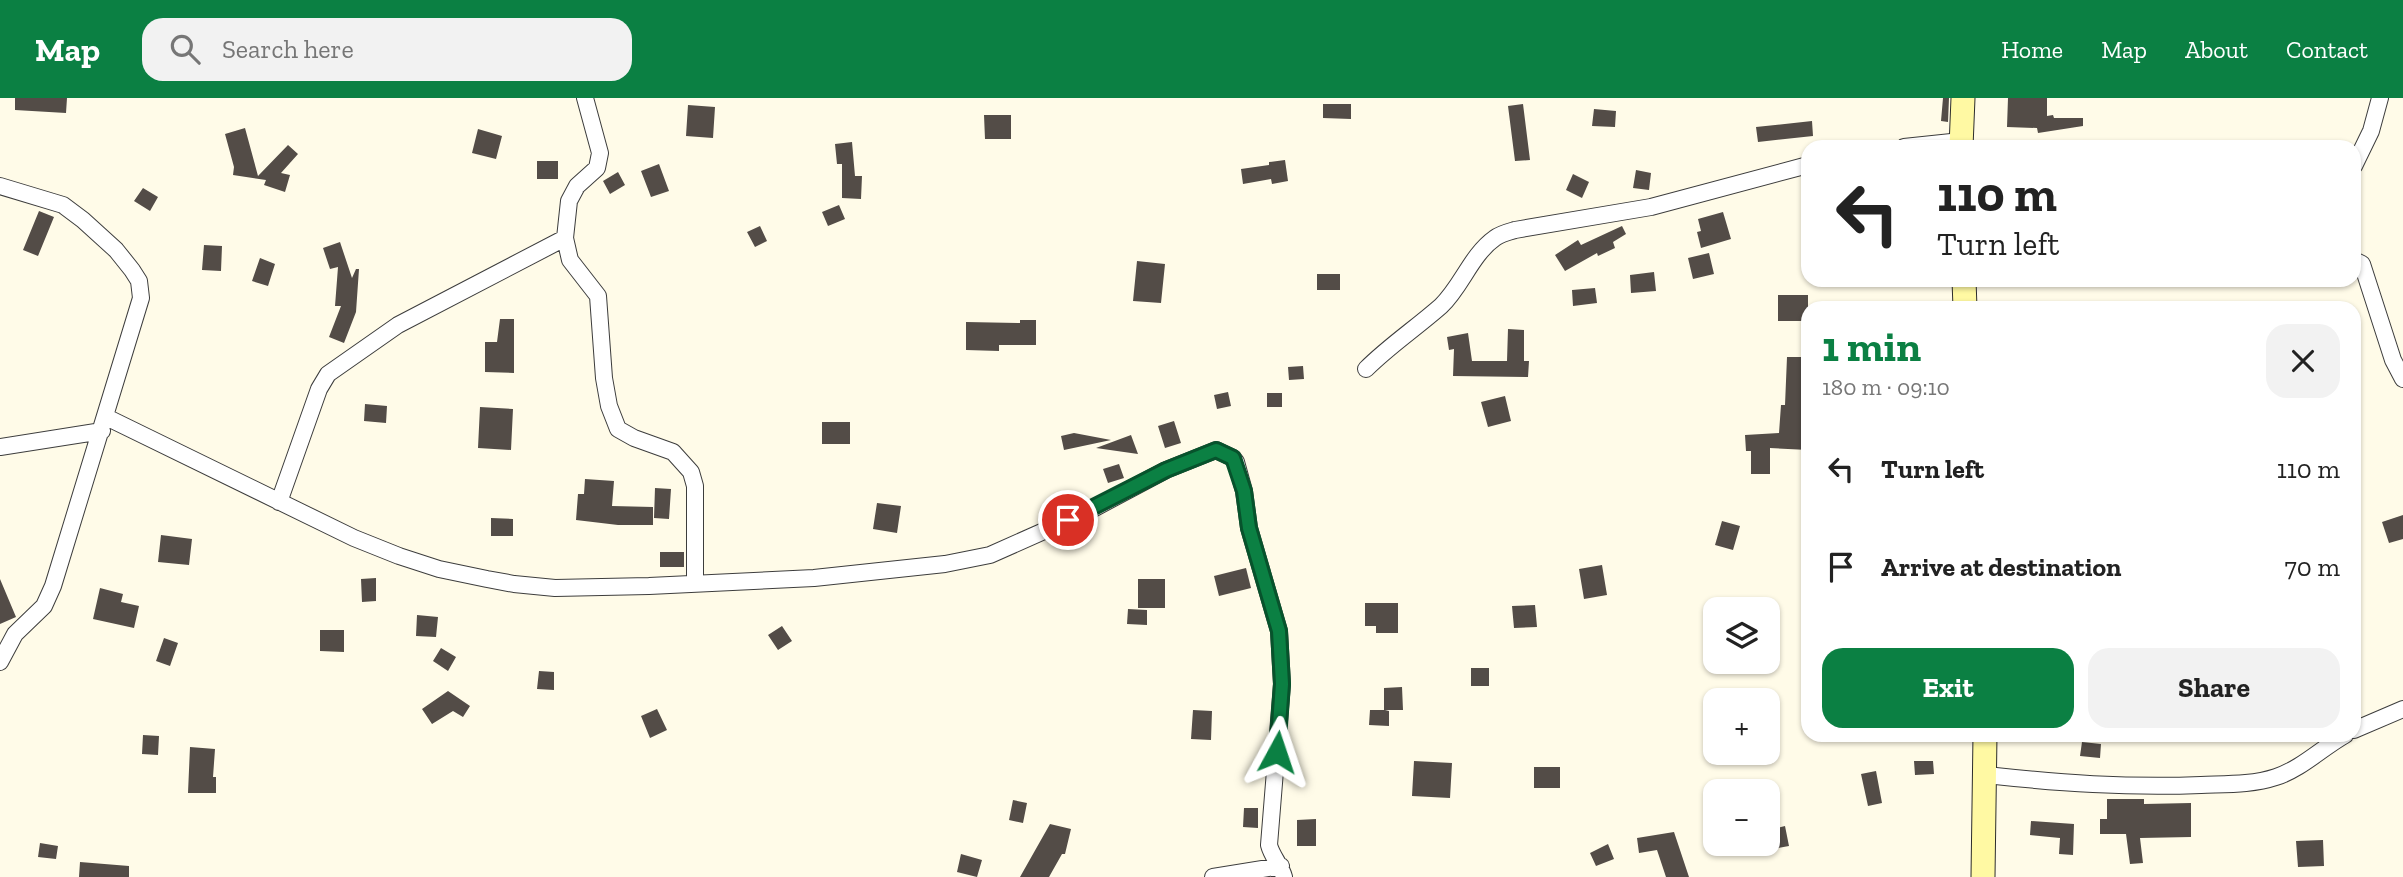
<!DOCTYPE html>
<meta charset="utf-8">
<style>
body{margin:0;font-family:"Zilla Slab",serif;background:#f2f2f2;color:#222;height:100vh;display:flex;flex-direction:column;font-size:26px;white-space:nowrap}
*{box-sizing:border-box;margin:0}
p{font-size:23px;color:#767676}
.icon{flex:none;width:38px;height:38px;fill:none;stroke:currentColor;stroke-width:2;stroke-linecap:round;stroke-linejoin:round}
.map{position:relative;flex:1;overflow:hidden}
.side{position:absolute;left:1801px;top:203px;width:560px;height:441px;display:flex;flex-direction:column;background:#fff;border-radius:21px;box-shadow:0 2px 5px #0004}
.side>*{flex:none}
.top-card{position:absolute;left:1801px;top:42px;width:560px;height:147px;border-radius:21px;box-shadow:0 2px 5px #0004;background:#fff;color:#222;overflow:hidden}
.fabs{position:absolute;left:1703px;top:499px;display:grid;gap:14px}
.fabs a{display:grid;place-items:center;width:77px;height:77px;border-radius:14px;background:#fff;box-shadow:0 2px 5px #0004;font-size:35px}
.pin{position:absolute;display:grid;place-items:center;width:60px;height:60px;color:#fff;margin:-30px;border:4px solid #fff;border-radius:50%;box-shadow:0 2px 7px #0007}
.me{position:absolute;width:77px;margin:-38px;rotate:5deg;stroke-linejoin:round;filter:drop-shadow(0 0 5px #0008)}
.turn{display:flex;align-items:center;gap:24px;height:147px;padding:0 21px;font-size:32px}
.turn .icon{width:91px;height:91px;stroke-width:2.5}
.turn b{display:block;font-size:49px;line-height:60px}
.round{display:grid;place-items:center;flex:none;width:74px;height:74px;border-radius:21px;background:#f2f2f2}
.overview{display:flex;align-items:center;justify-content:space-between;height:119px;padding:0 21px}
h1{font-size:42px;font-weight:800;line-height:52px;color:#0b8043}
.primary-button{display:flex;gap:14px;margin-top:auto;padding:14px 21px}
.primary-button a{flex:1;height:80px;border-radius:21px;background:#0b8043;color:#fff;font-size:28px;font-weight:800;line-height:80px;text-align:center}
.primary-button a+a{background:#f2f2f2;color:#222}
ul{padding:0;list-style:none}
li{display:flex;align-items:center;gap:21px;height:98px;padding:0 21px}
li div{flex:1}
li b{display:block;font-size:26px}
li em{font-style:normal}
header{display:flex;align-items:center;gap:42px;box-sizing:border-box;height:98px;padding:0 35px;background:#0b8043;color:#fff}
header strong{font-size:33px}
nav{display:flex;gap:38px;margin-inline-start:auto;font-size:24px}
.search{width:490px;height:63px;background:#f2f2f2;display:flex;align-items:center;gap:18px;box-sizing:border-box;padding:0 24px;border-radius:21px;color:#767676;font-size:26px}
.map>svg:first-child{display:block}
.building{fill:#534c47}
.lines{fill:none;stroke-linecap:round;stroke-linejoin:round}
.minor-casing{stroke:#3d3d3d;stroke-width:18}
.secondary-casing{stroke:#2c2c2c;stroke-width:25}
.minor{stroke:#fff;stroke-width:16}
.secondary{stroke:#fff9a3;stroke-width:23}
.route-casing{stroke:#07532c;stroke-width:18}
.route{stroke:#0b8043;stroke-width:12}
</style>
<header>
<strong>Map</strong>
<div class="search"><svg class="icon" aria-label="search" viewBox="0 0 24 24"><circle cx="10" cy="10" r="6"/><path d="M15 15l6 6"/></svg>Search here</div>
<nav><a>Home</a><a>Map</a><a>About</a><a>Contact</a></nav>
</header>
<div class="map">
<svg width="2403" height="779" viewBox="0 0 2403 779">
<rect width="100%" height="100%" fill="#fffbe8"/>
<path class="building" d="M 15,0 L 67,0 L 66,15 L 15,12 Z
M 1943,0 L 1949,0 L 1948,24 L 1941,23 Z
M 2008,0 L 2047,0 L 2047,18 L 2053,17 L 2054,20 L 2083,20 L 2083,28 L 2038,35 L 2037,30 L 2007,29 Z
M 1323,6 L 1351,6 L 1351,21 L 1323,20 Z
M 1523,6 L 1530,62 L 1515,63 L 1508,8 Z
M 688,7 L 715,9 L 713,40 L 686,38 Z
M 1594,11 L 1616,13 L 1615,29 L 1592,28 Z
M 984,17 L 1011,17 L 1011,41 L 985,41 Z
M 1812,23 L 1813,38 L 1758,44 L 1756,29 Z
M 245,30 L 258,78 L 288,47 L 298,56 L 281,75 L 290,77 L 285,94 L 264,87 L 266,82 L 233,77 L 234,69 L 225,36 Z
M 478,31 L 502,38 L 496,61 L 472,55 Z
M 852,44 L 855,78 L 862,78 L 861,101 L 842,100 L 842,66 L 837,66 L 835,46 Z
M 1285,62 L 1288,83 L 1272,86 L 1271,81 L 1243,86 L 1241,71 L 1269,67 L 1269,64 Z
M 537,63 L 558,63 L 558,81 L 537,81 Z
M 659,66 L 669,93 L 651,99 L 641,73 Z
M 1636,72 L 1651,75 L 1649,92 L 1633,90 Z
M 618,74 L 625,87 L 610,96 L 603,83 Z
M 1573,76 L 1589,84 L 1582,100 L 1566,92 Z
M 143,90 L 158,99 L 150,113 L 134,103 Z
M 839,107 L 845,121 L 828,128 L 822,114 Z
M 39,113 L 54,119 L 38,158 L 23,152 Z
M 1723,114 L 1731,141 L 1701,150 L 1697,134 L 1701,133 L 1698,121 Z
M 760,128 L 767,143 L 755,149 L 747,134 Z
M 1622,128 L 1626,136 L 1613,144 L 1615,150 L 1598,158 L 1597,155 L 1565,173 L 1555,157 L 1578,142 L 1581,147 Z
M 340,144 L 352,180 L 356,171 L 359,171 L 356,214 L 344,245 L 329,239 L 341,208 L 335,208 L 338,169 L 330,171 L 323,150 Z
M 204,147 L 222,148 L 221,173 L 202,172 Z
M 1709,155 L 1714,176 L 1693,181 L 1688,160 Z
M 260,160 L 275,166 L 268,188 L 252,183 Z
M 1137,163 L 1165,166 L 1161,205 L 1133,203 Z
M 1654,174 L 1656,193 L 1631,195 L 1630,177 Z
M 1317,176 L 1340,176 L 1340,192 L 1317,192 Z
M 1595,190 L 1597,205 L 1573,208 L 1572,192 Z
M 1778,197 L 1808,197 L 1808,223 L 1778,223 Z
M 500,221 L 514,221 L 514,275 L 485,274 L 485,244 L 497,244 Z
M 1020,222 L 1036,222 L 1036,247 L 999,247 L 999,253 L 966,252 L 966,224 L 1020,225 Z
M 1508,231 L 1524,232 L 1524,263 L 1529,263 L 1528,279 L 1453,278 L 1454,251 L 1449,252 L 1447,239 L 1468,235 L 1472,263 L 1507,263 Z
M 1787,259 L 1808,259 L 1808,352 L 1770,350 L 1770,376 L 1751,376 L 1751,353 L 1746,353 L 1745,337 L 1779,335 L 1781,307 L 1785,307 Z
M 1303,268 L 1304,281 L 1289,282 L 1288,269 Z
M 1228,294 L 1231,308 L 1217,311 L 1214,297 Z
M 1267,295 L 1282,295 L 1282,309 L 1267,309 Z
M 1505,298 L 1511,323 L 1488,329 L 1481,304 Z
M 365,306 L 387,308 L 386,325 L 364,323 Z
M 480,309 L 513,311 L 511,352 L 478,350 Z
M 1174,323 L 1181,345 L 1165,350 L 1158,328 Z
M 822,324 L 850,324 L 850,346 L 822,346 Z
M 1074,335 L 1111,342 L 1064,352 L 1061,338 Z
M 1131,337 L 1138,356 L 1096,350 Z
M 1119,366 L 1124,380 L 1108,385 L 1103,371 Z
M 585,381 L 614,383 L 612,408 L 653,409 L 653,427 L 618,427 L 576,422 L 578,396 L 584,396 Z
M 655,390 L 671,391 L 669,421 L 654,420 Z
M 877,405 L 901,408 L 897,435 L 873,431 Z
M 2403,417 L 2403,441 L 2389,445 L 2382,424 Z
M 491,420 L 513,421 L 513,438 L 491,438 Z
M 1722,423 L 1740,428 L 1733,452 L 1715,447 Z
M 161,437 L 192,441 L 189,467 L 158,464 Z
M 660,454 L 684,454 L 684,469 L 660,469 Z
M 1602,467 L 1607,497 L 1584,501 L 1579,471 Z
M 1246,470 L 1251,490 L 1219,498 L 1214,478 Z
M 376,480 L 376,503 L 362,504 L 361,481 Z
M 0,481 L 16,519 L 0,526 Z
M 1138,481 L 1165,481 L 1165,510 L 1138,510 Z
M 100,490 L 123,496 L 121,504 L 139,508 L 134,530 L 93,521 Z
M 1365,505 L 1398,505 L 1398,535 L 1376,535 L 1376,528 L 1365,528 Z
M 1535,507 L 1537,529 L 1514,530 L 1512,508 Z
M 1128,511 L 1147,512 L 1147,527 L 1127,526 Z
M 417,517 L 438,519 L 436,539 L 416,538 Z
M 782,528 L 792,543 L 778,552 L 768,537 Z
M 320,532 L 344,532 L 344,554 L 320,553 Z
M 164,540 L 178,545 L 170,568 L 156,563 Z
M 441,550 L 456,559 L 448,573 L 433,563 Z
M 1471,570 L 1489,570 L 1489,588 L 1471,588 Z
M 539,573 L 554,574 L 554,592 L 537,591 Z
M 1402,589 L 1403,612 L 1385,612 L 1389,613 L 1389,628 L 1369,627 L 1370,612 L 1384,612 L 1384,590 Z
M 448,593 L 470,608 L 463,619 L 453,613 L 432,626 L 422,611 Z
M 657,611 L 667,632 L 650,640 L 641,618 Z
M 1193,612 L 1212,613 L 1211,642 L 1191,641 Z
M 143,637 L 159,638 L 158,657 L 142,656 Z
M 2082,644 L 2101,646 L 2100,660 L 2080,658 Z
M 190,649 L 215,651 L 213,679 L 216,679 L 216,695 L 188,695 Z
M 1414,663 L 1452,665 L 1450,700 L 1412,698 Z
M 1914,663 L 1933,663 L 1934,676 L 1915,677 Z
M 1534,669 L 1560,669 L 1560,690 L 1534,690 Z
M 1876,673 L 1882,705 L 1868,708 L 1861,676 Z
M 2107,701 L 2144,701 L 2144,706 L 2191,705 L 2191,739 L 2140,740 L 2143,765 L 2130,766 L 2126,736 L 2100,736 L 2100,721 L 2107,721 Z
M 1013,702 L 1027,705 L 1023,725 L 1009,722 Z
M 1244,710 L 1258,710 L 1258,730 L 1243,729 Z
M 1316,721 L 1316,748 L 1297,748 L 1297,722 Z
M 2031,723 L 2074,726 L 2073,757 L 2059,756 L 2060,740 L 2030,737 Z
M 1050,726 L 1071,731 L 1065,756 L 1062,756 L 1049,779 L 1020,779 Z
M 1785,728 L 1789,748 L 1768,752 L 1768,732 Z
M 1674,734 L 1689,779 L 1666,779 L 1657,752 L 1639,755 L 1637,740 Z
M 2323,742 L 2324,768 L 2298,769 L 2296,743 Z
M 40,745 L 58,748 L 56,761 L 38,759 Z
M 1608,746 L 1614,761 L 1596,768 L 1590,755 Z
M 961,756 L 982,762 L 977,779 L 957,774 Z
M 80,764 L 129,768 L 129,779 L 79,779 Z"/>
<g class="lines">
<defs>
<path id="minor" d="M 585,0 L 600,55 L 597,70 L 577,88 L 569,103 L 565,140 L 570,162 L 598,198 L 604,280 L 609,308 L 618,331 L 634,340 L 673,354 L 691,374 L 695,388 L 695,485
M 1904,49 L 1961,43
M 2354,68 L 2371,33 L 2380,0
M 0,88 L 63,107 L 83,122 L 116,152 L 132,172 L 139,183 L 141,200 L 53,488 L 44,508 L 15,536 L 0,564
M 2354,162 L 2362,166 L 2393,262 L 2403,281
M 1366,271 C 1389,248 1416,230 1441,208 C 1462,188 1471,157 1495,140 C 1500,136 1508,134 1515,132 L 1651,109 L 1808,67
M 106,319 L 354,440 L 399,458 L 439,471 L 487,481 L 514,486 L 555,490 L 649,488 L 814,480 L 945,466 L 990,457 L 1089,413 L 1166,372 L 1216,352 L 1233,360 L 1236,364 L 1244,393 L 1249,430 L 1279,533 L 1282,586 L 1269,747 C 1272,759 1281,767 1284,779
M 0,349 L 102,333
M 279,404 L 319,291 L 328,276 L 398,227 L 565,140
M 2354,632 L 2403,611
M 1986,677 C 2059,685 2127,690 2201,687 C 2226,686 2252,687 2276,679 C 2301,671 2322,650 2345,637
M 1213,779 L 1281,768"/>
<path id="secondary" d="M 1961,49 L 1963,0
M 1964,182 L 1965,210
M 1983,779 L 1985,637"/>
</defs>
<use href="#minor" class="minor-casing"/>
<use href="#secondary" class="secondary-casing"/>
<use href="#minor" class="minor"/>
<use href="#secondary" class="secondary"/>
</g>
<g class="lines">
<defs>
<path id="route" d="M 1068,422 L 1166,372 L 1216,352 L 1233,360 L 1244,393 L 1249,430 L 1279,533 L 1282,586 L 1277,654"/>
</defs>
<use href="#route" class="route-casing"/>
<use href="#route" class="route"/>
</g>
</svg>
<div class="fabs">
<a><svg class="icon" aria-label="layers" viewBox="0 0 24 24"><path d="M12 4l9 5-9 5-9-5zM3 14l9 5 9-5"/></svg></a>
<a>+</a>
<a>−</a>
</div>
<div class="pin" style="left:1068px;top:422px;background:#d93025"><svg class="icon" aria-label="arrive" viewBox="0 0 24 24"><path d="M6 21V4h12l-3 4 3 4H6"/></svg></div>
<svg class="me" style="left:1277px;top:654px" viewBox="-20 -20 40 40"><path d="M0-17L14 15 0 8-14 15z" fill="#0b8043" stroke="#fff" stroke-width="4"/></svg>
<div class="top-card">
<div class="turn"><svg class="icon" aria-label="left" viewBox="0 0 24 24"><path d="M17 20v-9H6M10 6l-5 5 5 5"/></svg><div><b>110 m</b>Turn left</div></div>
</div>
<section class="side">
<div class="overview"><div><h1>1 min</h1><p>180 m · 09:10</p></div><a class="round"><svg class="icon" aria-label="close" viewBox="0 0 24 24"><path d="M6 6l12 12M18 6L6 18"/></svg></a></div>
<ul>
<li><svg class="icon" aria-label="left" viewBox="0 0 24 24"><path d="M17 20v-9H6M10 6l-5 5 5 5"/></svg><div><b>Turn left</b></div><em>110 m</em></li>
<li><svg class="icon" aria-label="arrive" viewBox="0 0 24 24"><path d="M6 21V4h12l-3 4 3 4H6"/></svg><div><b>Arrive at destination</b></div><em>70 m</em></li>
</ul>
<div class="primary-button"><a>Exit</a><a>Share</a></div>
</section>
</div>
